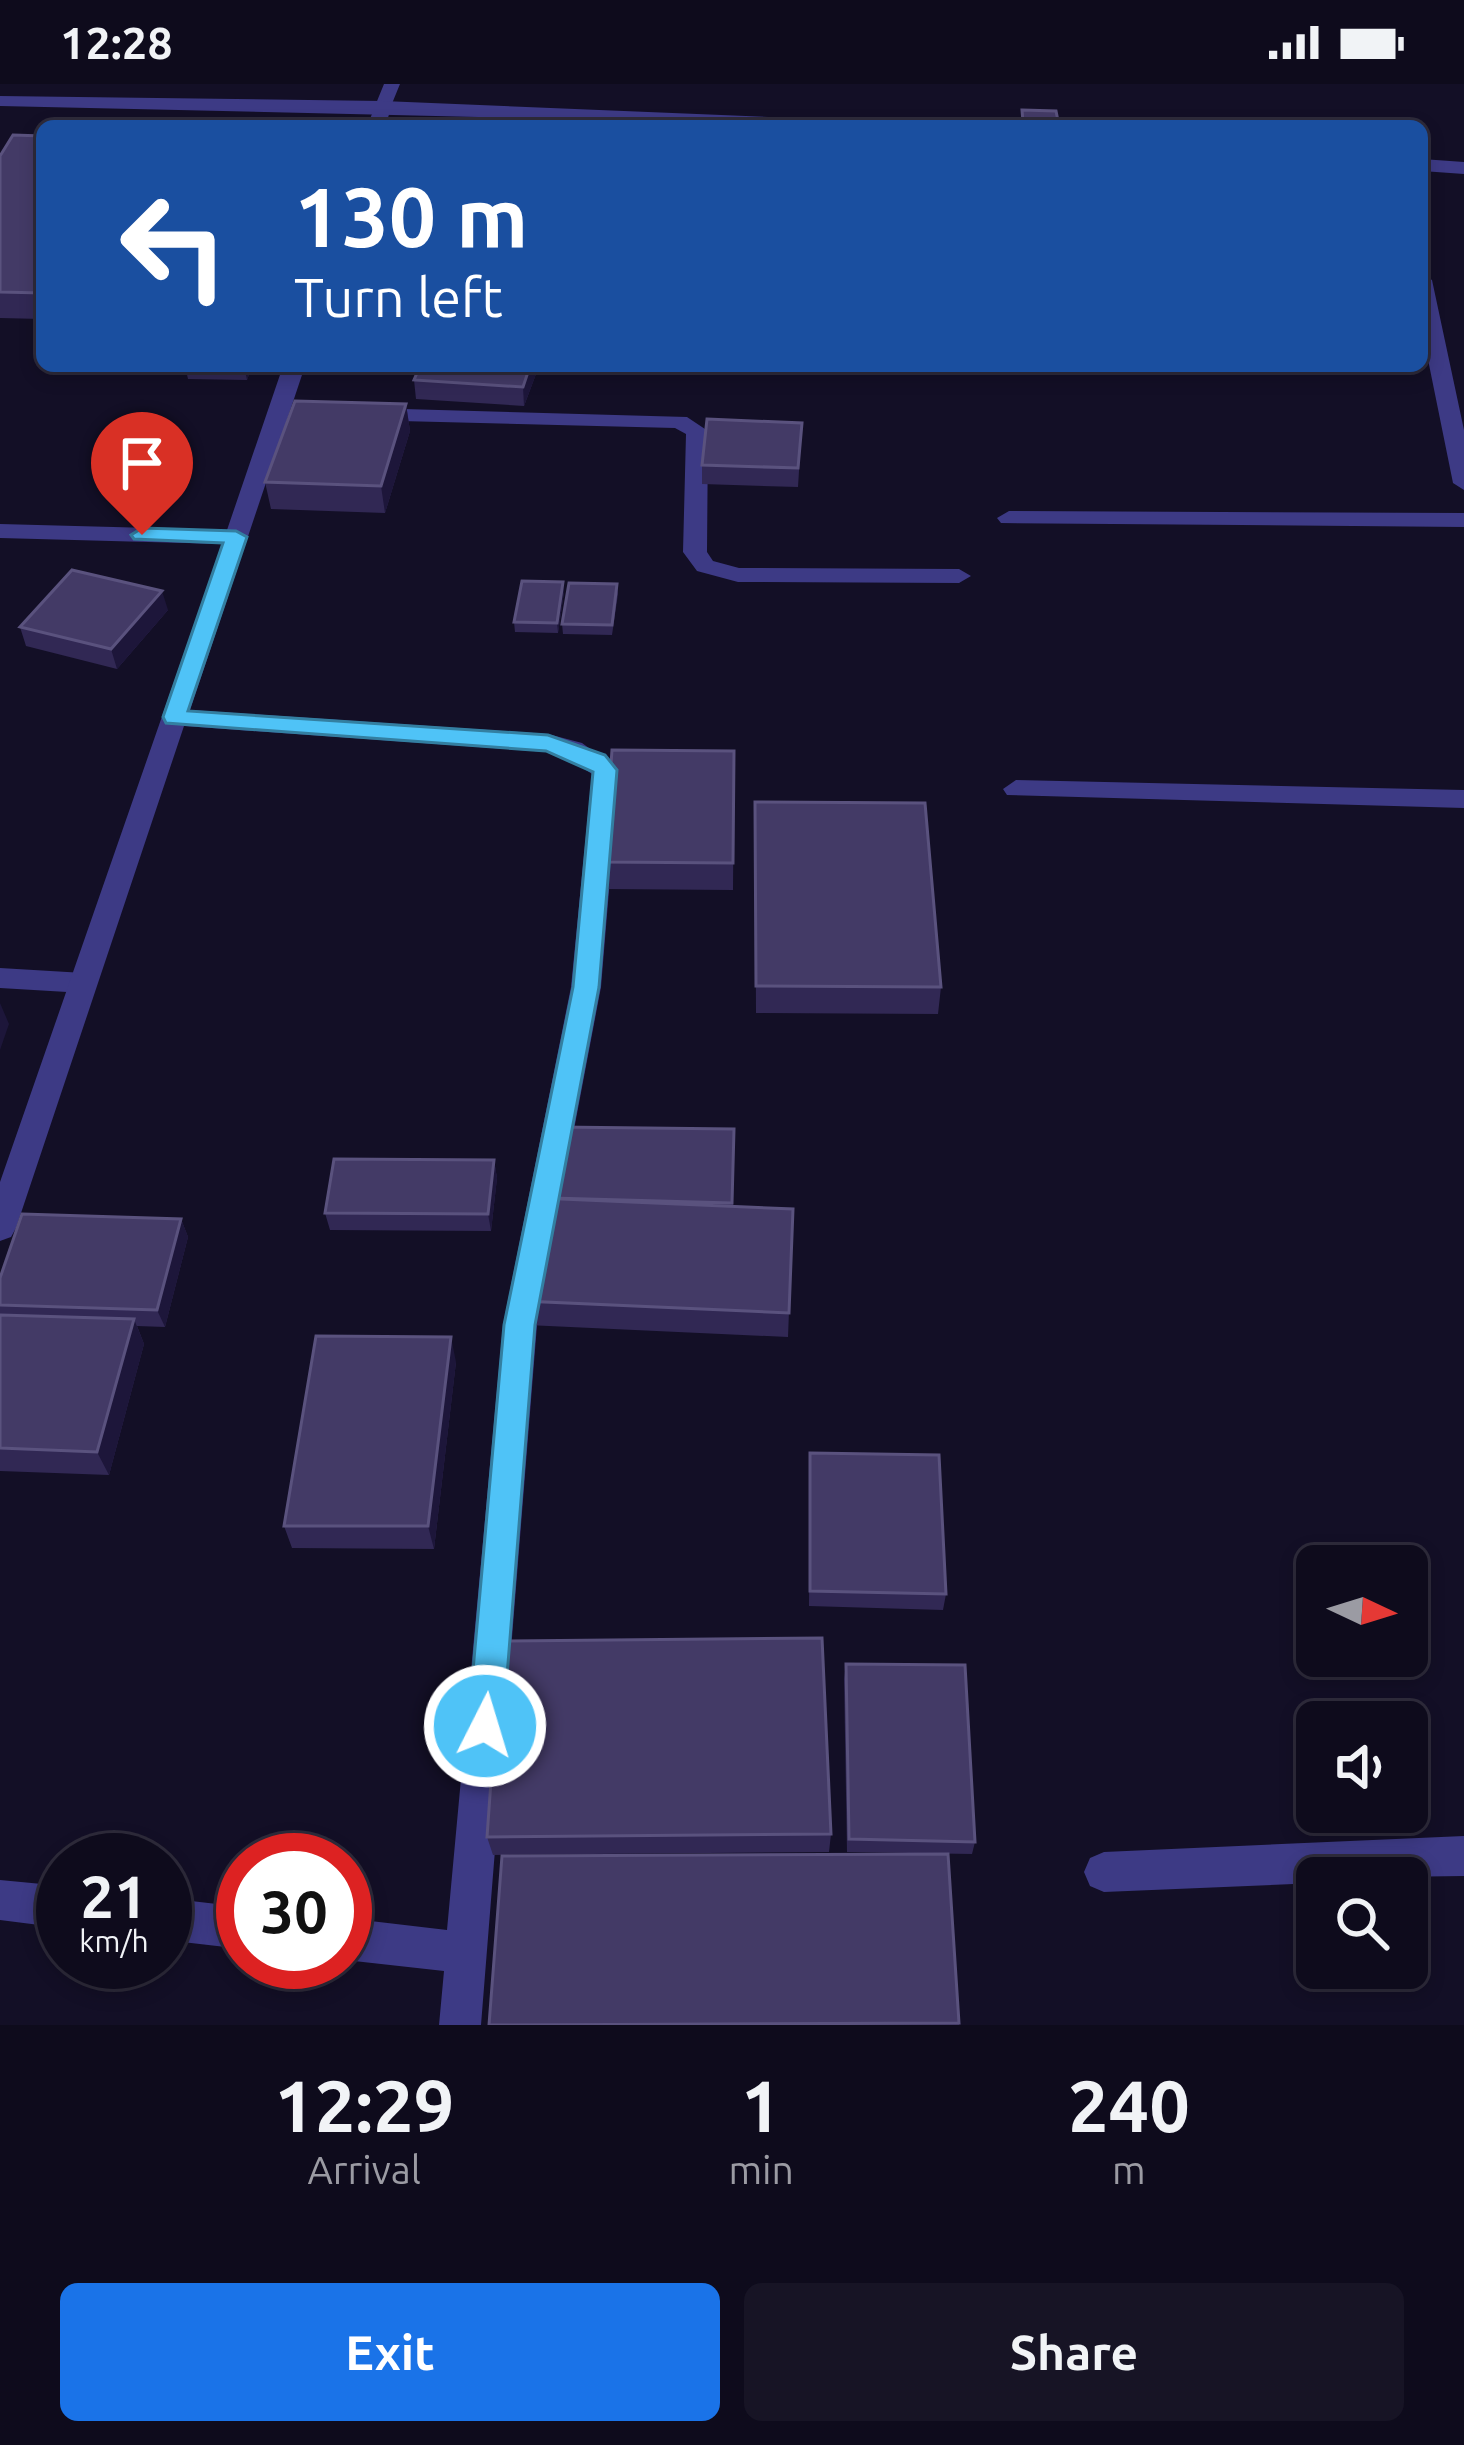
<!DOCTYPE html>
<style>
body{margin:0;font-family:Ubuntu,sans-serif;background:#171425;color:#f1f3f6;height:100vh;display:flex;flex-direction:column;font-size:45px;white-space:nowrap}
*{box-sizing:border-box;margin:0}
p{font-size:39px;color:#9b9ba3}
.icon{flex:none;width:66px;height:66px;fill:none;stroke:currentColor;stroke-width:2;stroke-linecap:round;stroke-linejoin:round}
.map{position:relative;height:1941px;overflow:hidden}
.side{display:flex;flex-direction:column;background:#0e0b1c;flex:1}
.side>*{flex:none}
.guide{position:absolute;left:36px;top:36px;width:1392px;height:252px;border-radius:18px;box-shadow:0 6px 18px #0003,0 0 0 3px #2e2b3b;background:#1a4fa0;color:#fff;overflow:hidden}
.needle{width:78px;rotate:94deg}
.fabs{position:absolute;left:1296px;top:1461px;display:grid;gap:24px}
.fabs a{display:grid;place-items:center;width:132px;height:132px;border-radius:18px;background:#0e0b1c;box-shadow:0 6px 18px #0003,0 0 0 3px #2e2b3b;font-size:60px}
.speed{position:absolute;left:36px;top:1749px;display:flex;gap:24px;font-size:60px;font-weight:700;text-align:center}
.speed>*{display:grid;place-content:center;width:156px;height:156px;border-radius:50%;background:#0e0b1c;box-shadow:0 6px 18px #0003,0 0 0 3px #2e2b3b;line-height:1}
.speed small{font-size:30px;font-weight:400}
.speed .limit{border:18px solid #d22;background:#fff;color:#111}
.pin{position:absolute;display:grid;place-items:center;width:102px;height:102px;color:#fff;margin:-123px -51px;border-radius:50% 50% 50% 0;rotate:-45deg;box-shadow:0 0 12px #0007}
.pin .icon{rotate:45deg}
.me{position:absolute;width:132px;margin:-66px;rotate:5deg;stroke-linejoin:round;filter:drop-shadow(0 0 9px #0008)}
.turn{display:flex;align-items:center;gap:42px;height:252px;padding:0 60px;font-size:54px}
.turn .icon{width:156px;height:156px;stroke-width:2.5}
.turn b{display:block;font-size:84px;line-height:102px}
.eta{display:flex;justify-content:space-evenly;align-items:center;height:204px;text-align:center}
.eta b{font-size:72px;font-weight:700;line-height:84px}
.primary-button{display:flex;gap:24px;margin-top:auto;padding:24px 60px}
.primary-button a{flex:1;height:138px;border-radius:18px;background:#1a73e8;color:#fff;font-size:48px;font-weight:700;line-height:138px;text-align:center}
.primary-button a+a{background:#171425;color:#f1f3f6}
.status{display:flex;justify-content:space-between;align-items:center;height:84px;padding:0 60px;background:#0e0b1c;direction:ltr}
.status svg{height:33px;fill:currentColor}
.map>svg:first-child{display:block}
.lines{fill:none;stroke-linecap:round;stroke-linejoin:round}
.service{fill:#3d3a85;fill-rule:evenodd}
.minor{fill:#3d3a85;fill-rule:evenodd}
.tertiary{fill:#3d3a85;fill-rule:evenodd}
.wall{fill:#312854}
.shaded-wall{fill:#1d163a}
.building{fill:#433a66;stroke:#5a527e;stroke-width:3}
.route{fill:#4fc3f7;stroke:#337fa1;stroke-width:3}
</style>
<div class="status"><b>12:28</b><svg viewBox="0 0 49 12"><path d="M0 12V9h3v3zM5 12V6h3v6zM10 12V3h3v9zM15 12V0h3v12zM26 1h20v11H26zM47 4h2v5h-2z"/></svg></div>
<div class="map">
<svg width="1464" height="1941" viewBox="0 0 1464 1941">
<rect width="100%" height="100%" fill="#130f26"/>
<g class="lines">
<path class="service" d="M 384,0 L 400,0 L 391,22 L 383,27 L 375,22 Z
M 0,884 L 84,889 L 97,899 L 84,909 L 0,904 Z"/>
<path class="minor" d="M 377,18 L 392,22 L 385,42 L 367,42 Z
M 1422,190 L 1432,196 L 1464,346 L 1464,406 L 1453,399 L 1422,246 Z
M 283,282 L 305,282 L 190,626 L 548,650 L 582,659 L 619,686 L 601,903 L 537,1241 L 481,1941 L 439,1941 L 444,1887 L 345,1876 L 345,1834 L 447,1846 L 503,1241 L 571,903 L 592,690 L 565,672 L 548,668 L 184,642 L 16,1144 L 11,1153 L 0,1157 L 0,1098 L 222,460 L 0,454 L 0,440 L 227,446 Z
M 368,324 L 687,333 L 708,347 L 707,468 L 713,477 L 739,484 L 959,485 L 971,492 L 959,499 L 738,498 L 697,487 L 683,468 L 686,350 L 675,344 L 360,336 L 360,326 Z
M 1009,427 L 1464,429 L 1464,443 L 1001,439 L 997,434 Z
M 1016,696 L 1464,706 L 1464,724 L 1007,711 L 1003,705 Z
M 1464,1752 L 1464,1792 L 1317,1794 L 1317,1799 L 1104,1808 L 1090,1802 L 1084,1788 L 1090,1774 L 1104,1768 Z
M 0,1796 L 63,1802 L 63,1844 L 0,1836 Z
M 165,1814 L 243,1823 L 243,1865 L 165,1856 Z"/>
<path class="tertiary" d="M 0,12 L 383,17 L 868,37 L 877,42 L 0,22 Z
M 1422,75 L 1464,78 L 1464,90 L 1422,87 Z"/>
</g>
<path class="wall" d="M 42,52 L 42,235 L 0,234 L 0,72 Z
M 185,282 L 252,282 L 247,296 L 188,295 Z
M 420,282 L 539,282 L 524,322 L 416,315 L 414,296 Z
M 406,320 L 410,347 L 385,429 L 271,425 L 265,398 Z
M 802,339 L 798,403 L 702,400 L 702,381 Z
M 617,500 L 618,510 L 612,551 L 563,550 L 562,540 Z
M 564,508 L 558,549 L 515,548 L 514,538 Z
M 168,526 L 117,585 L 26,562 L 20,543 Z
M 734,667 L 733,806 L 606,805 L 604,778 Z
M 755,718 L 941,903 L 938,930 L 756,929 Z
M 734,1045 L 733,1122 L 793,1125 L 788,1253 L 527,1241 L 523,1217 L 551,1114 Z
M 494,1076 L 497,1094 L 491,1147 L 330,1146 L 325,1129 Z
M 181,1135 L 188,1153 L 165,1243 L 137,1242 L 144,1260 L 109,1391 L 0,1387 L 0,1194 Z
M 456,1278 L 434,1465 L 292,1464 L 284,1442 Z
M 810,1369 L 946,1510 L 943,1526 L 809,1522 Z
M 846,1580 L 975,1758 L 972,1770 L 847,1768 L 844,1595 Z
M 831,1750 L 829,1768 L 493,1771 L 487,1753 Z
M 959,1939 L 959,1941 L 489,1941 Z"/>
<path class="shaded-wall" d="M 244,282 L 252,282 L 247,296 Z
M 530,282 L 539,282 L 524,322 L 523,303 Z
M 406,320 L 410,347 L 385,429 L 381,402 Z
M 563,498 L 564,508 L 558,549 L 557,539 Z
M 162,507 L 168,526 L 117,585 L 111,565 Z
M 0,919 L 9,940 L 0,966 Z
M 494,1076 L 497,1094 L 491,1147 L 488,1130 Z
M 181,1135 L 188,1153 L 165,1243 L 157,1226 Z
M 134,1235 L 144,1260 L 109,1391 L 97,1368 Z
M 451,1253 L 456,1278 L 434,1465 L 428,1442 Z"/>
<path class="building" d="M 1022,26 L 1056,27 L 1059,42 L 922,42 L 921,36 L 1023,38 Z
M 638,36 L 796,42 L 637,42 Z
M 13,51 L 42,52 L 42,209 L 0,208 L 0,72 Z
M 420,282 L 530,282 L 523,303 L 414,296 Z
M 295,317 L 406,320 L 381,402 L 265,398 Z
M 707,335 L 802,339 L 798,384 L 702,381 Z
M 72,486 L 162,507 L 111,565 L 20,543 Z
M 522,497 L 563,498 L 557,539 L 514,538 Z
M 569,499 L 617,500 L 612,541 L 562,540 Z
M 612,666 L 734,667 L 733,779 L 604,778 Z
M 755,718 L 925,719 L 941,903 L 756,902 Z
M 557,1043 L 734,1045 L 732,1119 L 551,1114 Z
M 334,1075 L 494,1076 L 488,1130 L 325,1129 Z
M 538,1114 L 793,1125 L 789,1229 L 523,1217 Z
M 22,1130 L 181,1135 L 157,1226 L 0,1221 L 0,1194 Z
M 0,1231 L 134,1235 L 97,1368 L 0,1364 Z
M 316,1252 L 451,1253 L 428,1442 L 284,1442 Z
M 810,1369 L 939,1371 L 946,1510 L 810,1507 Z
M 822,1554 L 831,1750 L 487,1753 L 501,1557 Z
M 846,1580 L 965,1581 L 975,1758 L 849,1755 Z
M 948,1770 L 959,1939 L 489,1941 L 502,1772 Z"/>
<path class="route" d="M 142,444 L 236,447 L 247,453 L 188,627 L 548,651 L 605,671 L 617,686 L 599,903 L 535,1241 L 503,1642 L 498,1654 L 485,1659 L 473,1654 L 468,1642 L 504,1241 L 573,903 L 593,688 L 546,667 L 166,639 L 163,633 L 223,459 L 134,455 L 131,451 Z"/>
</svg>
<div class="fabs">
<a><svg class="needle" viewBox="-14 -14 28 28"><path d="M0-13l5 13h-10z" fill="#e53935"/><path d="M0 13l5-13h-10z" fill="#9b9ba3"/></svg></a>
<a><svg class="icon" aria-label="sound" viewBox="0 0 24 24"><path d="M4 9h4l5-4v14l-5-4H4zM17 9q2 3 0 6"/></svg></a>
<a><svg class="icon" aria-label="search" viewBox="0 0 24 24"><circle cx="10" cy="10" r="6"/><path d="M15 15l6 6"/></svg></a>
</div>
<div class="speed"><div>21<small>km/h</small></div><div class="limit">30</div></div>
<div class="pin" style="left:142px;top:451px;background:#d93025"><svg class="icon" aria-label="arrive" viewBox="0 0 24 24"><path d="M6 21V4h12l-3 4 3 4H6"/></svg></div>
<svg class="me" style="left:485px;top:1642px" viewBox="-20 -20 40 40"><circle r="17" fill="#4fc3f7" stroke="#fff" stroke-width="3"/><path d="M0-11L8 9 0 5-8 9z" fill="#fff"/></svg>
<div class="guide">
<div class="turn"><svg class="icon" aria-label="left" viewBox="0 0 24 24"><path d="M17 20v-9H6M10 6l-5 5 5 5"/></svg><div><b>130 m</b>Turn left</div></div>
</div>
</div>
<section class="side">
<div class="eta">
<div><b>12:29</b><p>Arrival</p></div>
<div><b>1</b><p>min</p></div>
<div><b>240</b><p>m</p></div>
</div>
<div class="primary-button"><a>Exit</a><a>Share</a></div>
</section>
